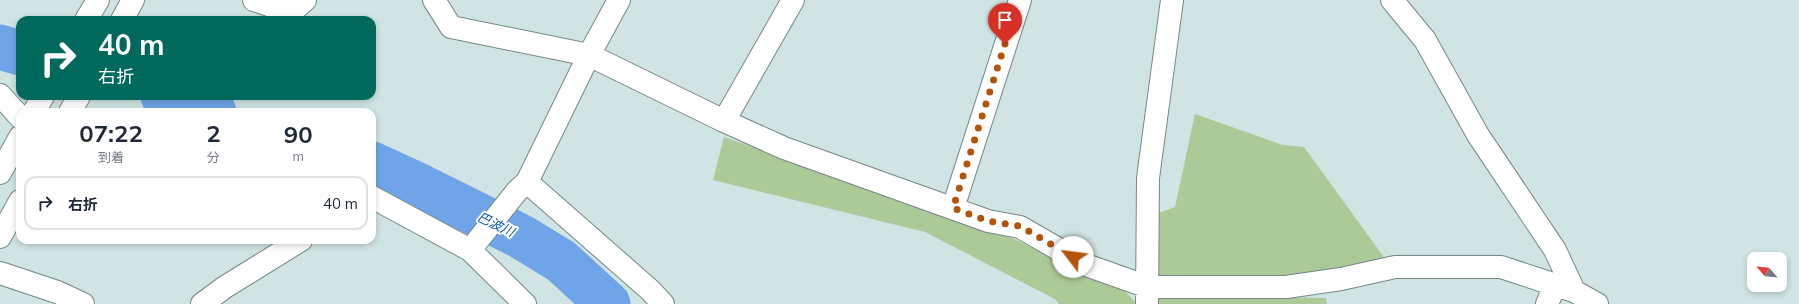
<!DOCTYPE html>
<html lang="ja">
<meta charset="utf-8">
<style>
body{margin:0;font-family:Mulish,"Noto Sans JP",sans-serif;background:#f2f2f3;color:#1f2937;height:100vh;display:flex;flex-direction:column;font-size:15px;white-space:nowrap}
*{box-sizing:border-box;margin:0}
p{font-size:13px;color:#747a83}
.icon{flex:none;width:22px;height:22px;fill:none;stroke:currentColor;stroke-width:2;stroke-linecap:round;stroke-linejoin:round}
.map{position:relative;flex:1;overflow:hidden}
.panel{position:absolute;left:16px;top:108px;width:360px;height:136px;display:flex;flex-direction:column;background:#fff;border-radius:12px;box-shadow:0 2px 6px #0003}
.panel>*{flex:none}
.guide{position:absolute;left:16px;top:16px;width:360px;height:84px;border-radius:12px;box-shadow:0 2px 6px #0003;background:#00695c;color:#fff;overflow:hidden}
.needle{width:26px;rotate:297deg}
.controls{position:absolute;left:1747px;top:252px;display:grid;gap:8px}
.controls a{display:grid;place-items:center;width:40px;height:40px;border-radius:8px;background:#fff;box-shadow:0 2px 6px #0003;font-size:20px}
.pin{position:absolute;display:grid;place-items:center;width:34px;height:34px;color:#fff;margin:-41px -17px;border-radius:50% 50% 50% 0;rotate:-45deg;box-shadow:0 0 4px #0007}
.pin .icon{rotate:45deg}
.me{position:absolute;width:44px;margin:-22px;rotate:300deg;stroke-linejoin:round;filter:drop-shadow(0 0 3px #0008)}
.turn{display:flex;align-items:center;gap:14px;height:84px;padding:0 16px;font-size:18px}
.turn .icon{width:52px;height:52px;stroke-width:2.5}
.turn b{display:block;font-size:28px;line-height:34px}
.eta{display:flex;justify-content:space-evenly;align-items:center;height:68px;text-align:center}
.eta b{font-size:24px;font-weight:700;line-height:28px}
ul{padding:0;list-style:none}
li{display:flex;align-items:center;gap:12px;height:54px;margin:0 8px 6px;padding:0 8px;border:2px solid #e0e1e3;border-radius:12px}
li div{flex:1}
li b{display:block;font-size:15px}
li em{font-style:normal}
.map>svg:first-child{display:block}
.green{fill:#acc998}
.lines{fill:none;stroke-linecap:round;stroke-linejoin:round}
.river{stroke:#6fa5e8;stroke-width:45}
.minor-casing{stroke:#758887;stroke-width:24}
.secondary-casing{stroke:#758887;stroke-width:24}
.minor{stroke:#fff;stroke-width:22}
.secondary{stroke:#fff;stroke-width:22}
.route{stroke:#b45309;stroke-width:7;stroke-dasharray:0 12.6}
.labels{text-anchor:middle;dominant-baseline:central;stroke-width:4;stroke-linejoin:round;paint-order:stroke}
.water-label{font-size:13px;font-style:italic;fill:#0756a4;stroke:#fff}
</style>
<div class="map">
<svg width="1799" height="304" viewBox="0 0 1799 304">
<rect width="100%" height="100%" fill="#cfe4e3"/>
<path class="green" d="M 1195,114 L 1283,145 L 1304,147 L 1386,260 L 1294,278 L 1155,277 L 1156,214 L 1175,207 Z
M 724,137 L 1003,234 L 1125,291 L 1137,304 L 1059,304 L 1055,299 L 925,232 L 713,180 Z
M 1152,295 L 1326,298 L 1327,304 L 1152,304 Z"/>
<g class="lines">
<path class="river" d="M 0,47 L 20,53
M 163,96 L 214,112
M 372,164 L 422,187 L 520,236 L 561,261 L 608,304"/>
<defs>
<path id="minor" d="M 254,0 L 272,6 L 296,8 L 305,0
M 434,0 L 451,27 L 589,55 L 724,121 L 784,148 L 988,221 L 1020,227 L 1086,265 L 1148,287 L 1286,287 L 1341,279 L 1395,267 L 1501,267 L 1574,291 L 1597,304
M 1392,0 L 1425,40 L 1478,135 L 1555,250 L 1574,291
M 724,121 L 793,0
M 527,182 L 650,290 L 663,304
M 372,197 L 470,250 L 525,304
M 953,208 L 1020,0
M 470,250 L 517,191 L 527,182 L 589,55 L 619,0
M 0,273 L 57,292 L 83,304
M 202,304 L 225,287 L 301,240
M 1147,304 L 1148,178 L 1172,0
M 1547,304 L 1555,285"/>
<path id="secondary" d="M 86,20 L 98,0
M 122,20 L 133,0
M 0,95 L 20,117
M 34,112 L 43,96
M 70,112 L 79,96
M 0,173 L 20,137
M 0,237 L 20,201"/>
</defs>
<use href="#minor" class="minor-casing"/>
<use href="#secondary" class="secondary-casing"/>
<use href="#minor" class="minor"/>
<use href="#secondary" class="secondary"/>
</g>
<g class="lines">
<path class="route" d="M 1005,44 L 953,208 L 988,221 L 1020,226 L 1073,257"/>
</g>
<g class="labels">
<g class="water-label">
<text transform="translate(496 224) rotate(26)">巴波川</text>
</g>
</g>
</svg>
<div class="controls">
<a><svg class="needle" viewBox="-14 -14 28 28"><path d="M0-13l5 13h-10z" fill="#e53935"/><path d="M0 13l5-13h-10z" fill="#747a83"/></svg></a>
</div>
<div class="pin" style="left:1005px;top:44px;background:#d93025"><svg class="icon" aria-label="arrive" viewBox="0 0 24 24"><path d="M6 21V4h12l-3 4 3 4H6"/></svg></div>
<svg class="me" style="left:1073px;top:257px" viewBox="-20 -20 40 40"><circle r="19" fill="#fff"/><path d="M0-13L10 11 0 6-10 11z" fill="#b45309"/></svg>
<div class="guide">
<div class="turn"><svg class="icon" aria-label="right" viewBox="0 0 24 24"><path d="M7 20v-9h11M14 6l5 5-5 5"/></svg><div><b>40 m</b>右折</div></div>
</div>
<section class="panel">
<div class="eta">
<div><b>07:22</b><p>到着</p></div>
<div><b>2</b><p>分</p></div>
<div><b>90</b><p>m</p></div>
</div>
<ul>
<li><svg class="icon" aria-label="right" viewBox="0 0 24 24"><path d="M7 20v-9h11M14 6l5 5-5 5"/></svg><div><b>右折</b></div><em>40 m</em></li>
</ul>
</section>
</div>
